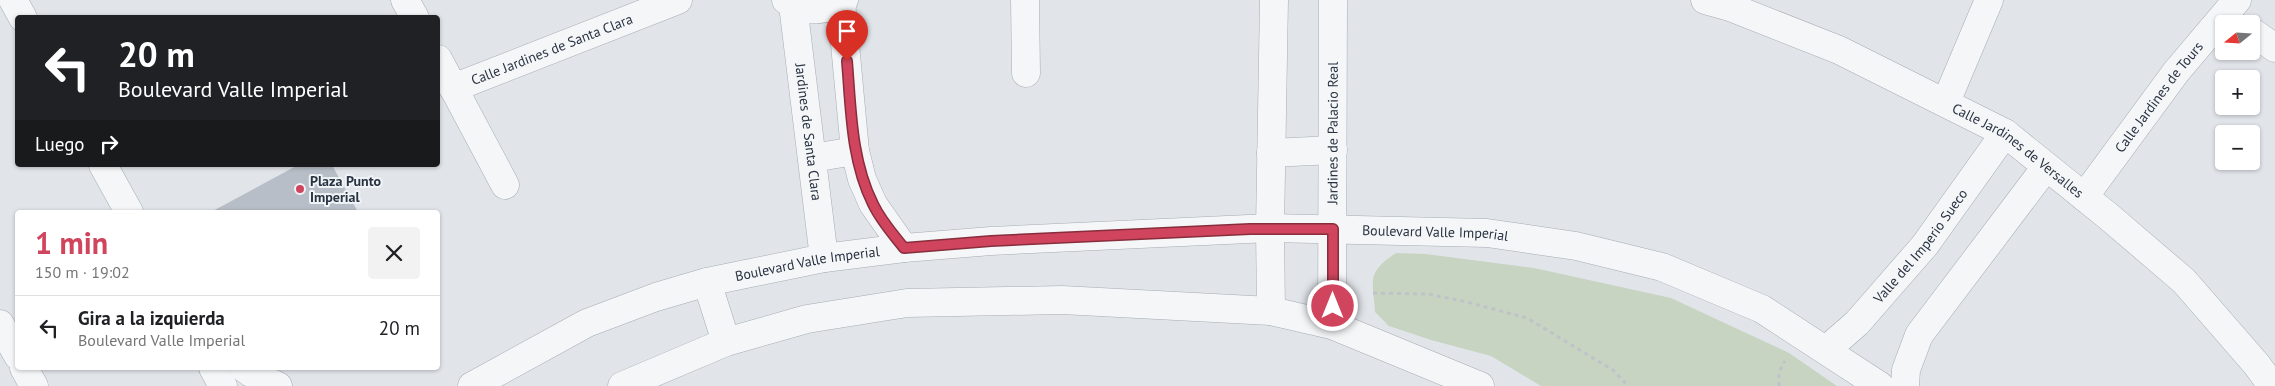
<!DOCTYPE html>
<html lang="es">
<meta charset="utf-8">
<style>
body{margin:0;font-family:"PT Sans",sans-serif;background:#f2f2f2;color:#202124;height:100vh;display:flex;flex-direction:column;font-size:19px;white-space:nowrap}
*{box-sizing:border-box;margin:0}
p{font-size:16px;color:#757577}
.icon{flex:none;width:28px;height:28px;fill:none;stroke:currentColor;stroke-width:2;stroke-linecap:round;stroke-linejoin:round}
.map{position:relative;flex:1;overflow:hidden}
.side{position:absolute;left:15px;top:210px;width:425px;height:160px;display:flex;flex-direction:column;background:#fff;border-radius:5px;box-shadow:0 1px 4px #0004}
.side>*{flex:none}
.hud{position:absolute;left:15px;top:15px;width:425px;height:152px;border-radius:5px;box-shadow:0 1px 4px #0004;background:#202124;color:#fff;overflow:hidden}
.needle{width:32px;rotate:252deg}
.tools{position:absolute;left:2215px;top:15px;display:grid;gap:10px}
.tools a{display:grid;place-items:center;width:45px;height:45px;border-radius:5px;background:#fff;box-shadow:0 1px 4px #0004;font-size:25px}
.pin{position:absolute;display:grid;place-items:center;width:42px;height:42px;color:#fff;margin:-51px -21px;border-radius:50% 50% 50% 0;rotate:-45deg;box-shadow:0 0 5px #0007}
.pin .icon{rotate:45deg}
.me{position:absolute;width:55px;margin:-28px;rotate:0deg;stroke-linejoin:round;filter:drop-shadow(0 0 4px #0008)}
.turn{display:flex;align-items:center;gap:18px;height:105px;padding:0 20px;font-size:22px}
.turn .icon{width:65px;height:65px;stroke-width:2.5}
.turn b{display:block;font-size:35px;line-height:42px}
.then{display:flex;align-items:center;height:48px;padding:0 20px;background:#0003;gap:10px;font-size:19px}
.round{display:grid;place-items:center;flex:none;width:52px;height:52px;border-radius:5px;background:#f2f2f2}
.headline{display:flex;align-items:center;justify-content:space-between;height:85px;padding:0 20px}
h1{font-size:30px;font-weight:800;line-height:38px;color:#d0455d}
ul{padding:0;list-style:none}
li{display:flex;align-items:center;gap:15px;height:65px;padding:0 20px;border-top:1px solid #e0e0e0}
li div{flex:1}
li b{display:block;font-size:19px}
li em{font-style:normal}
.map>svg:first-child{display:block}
.green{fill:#c7d4c2}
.building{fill:#b8bec7}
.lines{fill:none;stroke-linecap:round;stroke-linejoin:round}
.minor-casing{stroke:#a6acb4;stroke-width:29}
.path{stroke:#bfc3c9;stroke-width:3;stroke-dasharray:4 4;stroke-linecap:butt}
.minor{stroke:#f4f6f8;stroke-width:28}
.route-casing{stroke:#872d3c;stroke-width:12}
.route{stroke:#d0455d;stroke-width:9}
.poi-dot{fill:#d0455d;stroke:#f1f4f7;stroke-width:2}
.labels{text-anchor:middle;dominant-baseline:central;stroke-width:4;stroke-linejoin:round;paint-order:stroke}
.street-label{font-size:14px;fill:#293342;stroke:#f1f4f7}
.poi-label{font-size:14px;font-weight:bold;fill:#293342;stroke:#f1f4f7;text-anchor:start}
</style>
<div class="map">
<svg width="2275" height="386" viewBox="0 0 2275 386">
<rect width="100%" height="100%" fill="#e1e5ea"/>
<path class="green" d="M 1396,253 L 1426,254 L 1534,268 L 1671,298 L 1789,353 L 1837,386 L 1541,386 L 1491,356 L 1431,340 L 1389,326 L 1375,312 C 1373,279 1366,273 1396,253 Z"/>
<path class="building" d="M 298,165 L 332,165 L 358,212 L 211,212 Z"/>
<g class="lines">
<defs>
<g id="minor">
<path d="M 13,0 L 23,18"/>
<path d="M 405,0 L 415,18"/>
<path d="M 786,0 C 803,12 827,13 844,0"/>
<path d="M 1025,0 L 1026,73"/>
<path id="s1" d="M 1705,0 L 1730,7 L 1839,50 L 2005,133 L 2108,216 L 2184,281 L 2257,365 L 2272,386"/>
<path d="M 841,2 L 855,151 L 862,179 L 873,204 L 904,248"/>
<path id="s2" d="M 793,5 L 824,258"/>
<path d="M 2251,31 L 2275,48"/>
<path d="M 438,59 L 505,185"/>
<path id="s3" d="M 453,88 L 678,0"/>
<path d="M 1946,102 L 1989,0"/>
<path d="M 1271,153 L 1333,150"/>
<path d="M 812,158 L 855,151"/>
<path d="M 103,165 L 129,212"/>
<path id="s4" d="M 2084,197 L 2176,72 L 2237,0"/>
<path d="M 707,282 L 726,342"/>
<path d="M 1271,311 L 1270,228 L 1274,0"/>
<path d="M 0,324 L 18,356"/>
<path id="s5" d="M 1332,325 L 1333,0"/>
<path id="s6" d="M 1826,350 L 1857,323 L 1925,245 L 2005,133"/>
<path d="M 24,368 L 34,386"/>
<path d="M 213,368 L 223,386"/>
<path d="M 244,368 L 251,373 L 278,386"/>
<path id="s7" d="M 472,386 L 587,323 L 656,297 L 707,282 L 824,258 L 904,248 L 991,241 L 1270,228 L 1487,233 L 1576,246 L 1662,267 L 1762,309 L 1880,386"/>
<path d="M 622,386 L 726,342 L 807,319 L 907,303 L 1062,300 L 1271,311 L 1332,325 L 1480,386"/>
<path d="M 1905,386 L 1906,370 L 1919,335 L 2046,167"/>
</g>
</defs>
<use href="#minor" class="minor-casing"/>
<path class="path" d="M 1373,293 L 1427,294 L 1463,301 L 1527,318 L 1613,370 L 1628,386
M 1779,386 L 1779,372 L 1785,361"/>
<use href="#minor" class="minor"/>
</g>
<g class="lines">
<defs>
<path id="route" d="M 847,61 C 851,109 851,160 873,204 C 881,221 893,234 904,248 L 991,241 L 1250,229 L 1333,229 L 1333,306"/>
</defs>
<use href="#route" class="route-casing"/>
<use href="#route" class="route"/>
</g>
<circle class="poi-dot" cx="300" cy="189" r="5"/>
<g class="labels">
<g class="street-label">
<text stroke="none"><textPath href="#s3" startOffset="106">Calle Jardines de Santa Clara</textPath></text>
<text stroke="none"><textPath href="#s4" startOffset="125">Calle Jardines de Tours</textPath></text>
<text stroke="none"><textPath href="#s2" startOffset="128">Jardines de Santa Clara</textPath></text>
<text stroke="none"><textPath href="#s5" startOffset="192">Jardines de Palacio Real</textPath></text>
<text stroke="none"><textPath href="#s1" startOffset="349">Calle Jardines de Versalles</textPath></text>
<text stroke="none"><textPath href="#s7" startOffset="990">Boulevard Valle Imperial</textPath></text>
<text stroke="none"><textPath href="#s6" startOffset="141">Valle del Imperio Sueco</textPath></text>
<text stroke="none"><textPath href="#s7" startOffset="360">Boulevard Valle Imperial</textPath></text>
</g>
<g class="poi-label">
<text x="310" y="181">Plaza Punto<tspan x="310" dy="16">Imperial</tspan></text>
</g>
</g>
</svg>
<div class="tools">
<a><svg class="needle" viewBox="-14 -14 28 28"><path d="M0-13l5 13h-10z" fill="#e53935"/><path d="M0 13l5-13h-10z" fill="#757577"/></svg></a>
<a>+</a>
<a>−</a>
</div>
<div class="pin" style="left:847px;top:61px;background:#d93025"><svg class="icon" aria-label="arrive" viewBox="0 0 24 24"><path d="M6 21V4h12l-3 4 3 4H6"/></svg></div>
<svg class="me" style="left:1333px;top:306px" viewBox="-20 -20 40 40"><circle r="17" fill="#d0455d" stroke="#fff" stroke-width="3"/><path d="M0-11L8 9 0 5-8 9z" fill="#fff"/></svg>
<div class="hud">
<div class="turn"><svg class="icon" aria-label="left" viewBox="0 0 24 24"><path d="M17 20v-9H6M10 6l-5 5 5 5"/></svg><div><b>20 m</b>Boulevard Valle Imperial</div></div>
<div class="then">Luego<svg class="icon" aria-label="right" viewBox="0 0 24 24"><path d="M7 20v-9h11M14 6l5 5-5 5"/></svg></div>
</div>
<section class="side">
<div class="headline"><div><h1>1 min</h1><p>150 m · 19:02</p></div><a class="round"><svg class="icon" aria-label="close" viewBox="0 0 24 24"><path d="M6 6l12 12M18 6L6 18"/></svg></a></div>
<ul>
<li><svg class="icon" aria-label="left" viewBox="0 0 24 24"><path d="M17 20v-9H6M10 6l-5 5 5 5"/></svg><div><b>Gira a la izquierda</b><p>Boulevard Valle Imperial</p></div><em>20 m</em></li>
</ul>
</section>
</div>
